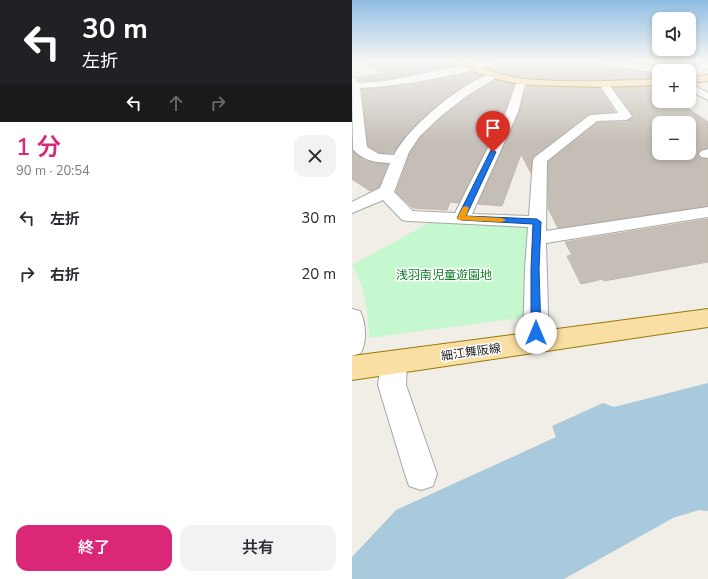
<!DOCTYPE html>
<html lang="ja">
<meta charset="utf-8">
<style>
body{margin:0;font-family:"Nunito Sans","Noto Sans JP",sans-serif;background:#f2f2f3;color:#2b2b33;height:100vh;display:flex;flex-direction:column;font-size:15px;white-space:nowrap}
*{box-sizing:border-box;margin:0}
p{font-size:13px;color:#7c7c81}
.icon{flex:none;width:22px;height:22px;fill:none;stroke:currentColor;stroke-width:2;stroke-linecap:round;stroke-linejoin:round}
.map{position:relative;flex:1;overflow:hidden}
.panel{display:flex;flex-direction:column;background:#fff;width:352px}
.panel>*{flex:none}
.banner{background:#202124;color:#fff;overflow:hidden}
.tools{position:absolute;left:300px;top:12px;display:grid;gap:8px}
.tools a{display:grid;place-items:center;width:44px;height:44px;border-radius:8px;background:#fff;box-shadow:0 2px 6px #0003;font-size:20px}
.pin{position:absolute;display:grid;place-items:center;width:34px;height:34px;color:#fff;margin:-41px -17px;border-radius:50% 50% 50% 0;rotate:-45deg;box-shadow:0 0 4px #0007}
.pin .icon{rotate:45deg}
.me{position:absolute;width:44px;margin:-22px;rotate:0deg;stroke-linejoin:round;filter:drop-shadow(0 0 3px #0008)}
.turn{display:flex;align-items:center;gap:14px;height:84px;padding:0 16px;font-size:18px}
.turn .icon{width:52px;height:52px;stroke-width:2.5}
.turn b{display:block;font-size:28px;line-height:34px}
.lanes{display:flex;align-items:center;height:38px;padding:0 16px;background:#0003;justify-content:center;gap:20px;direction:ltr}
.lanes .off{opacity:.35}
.round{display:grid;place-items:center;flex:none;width:42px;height:42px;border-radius:12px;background:#f2f2f3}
.headline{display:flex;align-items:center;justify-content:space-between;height:68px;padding:0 16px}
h1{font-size:24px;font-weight:600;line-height:30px;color:#db2777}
.button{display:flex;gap:8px;margin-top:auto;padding:8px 16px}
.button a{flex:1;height:46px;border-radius:12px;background:#db2777;color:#fff;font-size:16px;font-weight:600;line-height:46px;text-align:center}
.button a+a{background:#f2f2f3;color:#2b2b33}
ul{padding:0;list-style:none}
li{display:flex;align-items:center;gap:12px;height:56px;padding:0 16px}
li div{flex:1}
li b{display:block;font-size:15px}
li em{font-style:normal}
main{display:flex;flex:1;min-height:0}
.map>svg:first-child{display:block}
.park{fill:#c6f8d0}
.water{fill:#a9cadc}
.building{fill:#c5beb6;stroke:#c2b7a9;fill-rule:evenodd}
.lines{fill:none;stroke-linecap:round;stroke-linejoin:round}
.minor-casing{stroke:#a7a7a7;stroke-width:2}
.major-casing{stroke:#977a05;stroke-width:2}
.minor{fill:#fff;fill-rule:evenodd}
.major{fill:#f9dfa3;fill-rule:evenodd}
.route{fill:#1a73e8;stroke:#114b97}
.slow{fill:#f59e0b}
.labels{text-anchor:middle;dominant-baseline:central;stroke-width:3;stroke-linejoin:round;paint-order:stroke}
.park-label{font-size:12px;fill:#0f7d27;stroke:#fff}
.street-label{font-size:12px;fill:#202020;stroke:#fff}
</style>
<main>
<section class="panel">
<div class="banner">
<div class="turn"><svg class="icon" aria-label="left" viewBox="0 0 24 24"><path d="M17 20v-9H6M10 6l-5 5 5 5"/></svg><div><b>30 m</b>左折</div></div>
<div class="lanes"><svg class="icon" aria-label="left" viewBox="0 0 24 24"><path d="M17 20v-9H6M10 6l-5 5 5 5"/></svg><svg class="icon off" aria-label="ahead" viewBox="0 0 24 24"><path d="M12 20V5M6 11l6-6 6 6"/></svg><svg class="icon off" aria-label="right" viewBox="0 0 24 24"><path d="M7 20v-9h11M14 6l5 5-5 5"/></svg></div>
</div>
<div class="headline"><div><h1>1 分</h1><p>90 m · 20:54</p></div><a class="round"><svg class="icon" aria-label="close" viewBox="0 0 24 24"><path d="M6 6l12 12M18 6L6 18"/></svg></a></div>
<ul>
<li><svg class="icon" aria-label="left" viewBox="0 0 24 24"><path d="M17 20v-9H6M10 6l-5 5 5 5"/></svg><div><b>左折</b></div><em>30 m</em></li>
<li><svg class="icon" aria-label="right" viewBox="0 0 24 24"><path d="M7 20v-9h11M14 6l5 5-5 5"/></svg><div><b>右折</b></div><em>20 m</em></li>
</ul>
<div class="button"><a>終了</a><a>共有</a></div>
</section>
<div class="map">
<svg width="356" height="579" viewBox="0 0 356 579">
<rect width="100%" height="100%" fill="#f0eee7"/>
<path class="park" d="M 80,221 L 177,226 L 174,317 L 17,338 C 16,312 13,288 0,265 Z"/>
<path class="water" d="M 356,383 L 356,511 L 347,510 L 321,518 L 212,579 L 0,579 L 0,557 L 44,510 L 204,437 L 200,426 L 251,403 L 262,407 Z"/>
<path class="building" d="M 10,62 L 98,62 L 102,66 L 33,80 L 7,81 L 6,78 L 31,73 Z
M 146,62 L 246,62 L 251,66 L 307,74 L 307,78 L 252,80 L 190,79 L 164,76 L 135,68 L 144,65 Z
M 279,62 L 350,62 L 337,71 L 316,71 L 311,67 Z
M 119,72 L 130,76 L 115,84 L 85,105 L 59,130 L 41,153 L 27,153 L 16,146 L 10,89 L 60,84 Z
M 143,80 L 162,84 L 153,111 L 107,203 L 98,202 L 95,210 L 61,208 L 44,192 L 58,153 L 69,137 L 89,118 L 114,98 Z
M 307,86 L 307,101 L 325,101 L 356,122 L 356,148 L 349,150 L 346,153 L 349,158 L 356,159 L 356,206 L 206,228 L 196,208 L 196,162 L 246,122 L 274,122 L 281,117 L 281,115 L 261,88 ZM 307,123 L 337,123 L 337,153 L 307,153 Z
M 174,87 L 248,88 L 263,112 L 237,114 L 182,156 L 180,160 L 179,173 L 169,154 L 150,206 L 126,204 L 167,113 Z
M 0,150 L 12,160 L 22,163 L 36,164 L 27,187 L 18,191 L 0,179 Z
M 356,219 L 356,262 L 252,281 L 251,279 L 229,284 L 215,256 L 220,255 L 213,242 Z"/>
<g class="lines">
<defs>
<path id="minor" d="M 131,62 L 145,62 L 144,64 C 100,76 54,86 8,88 L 15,147 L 27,154 L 42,155 C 57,126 111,81 142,73 L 147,76 L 113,97 L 88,117 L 68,136 L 57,152 L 42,192 L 61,211 L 103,213 L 154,112 L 164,84 L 172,79 L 177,82 L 173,85 L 166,112 L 120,214 L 177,216 L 181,160 L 183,157 L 238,115 L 266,113 L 247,84 L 252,81 L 255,82 L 280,116 L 278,118 L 274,120 L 245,121 L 195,161 L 194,231 L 356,207 L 356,217 L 194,243 L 197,342 L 193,349 L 184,352 L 175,349 L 171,342 L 173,269 L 176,227 L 56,221 L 50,220 L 31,200 L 0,213 L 0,202 L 28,188 L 38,163 C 25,163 9,160 1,149 L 0,77 L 3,78 L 6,83 L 33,81 Z
M 247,62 L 268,62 L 311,68 L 315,71 L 307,71 L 307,73 L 251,65 Z
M 353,62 L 356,62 L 356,68 L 343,77 L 337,77 L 337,73 Z
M 337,83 L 356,93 L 356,100 L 337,90 Z
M 356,149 L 356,158 L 349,157 L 347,154 L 349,151 Z
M 0,309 L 8,311 C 14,323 15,341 9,353 L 0,356 Z
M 42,351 L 51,355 L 55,363 L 54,385 L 85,474 L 81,486 L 69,490 L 57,486 L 53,474 L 26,385 L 29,363 L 33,355 Z"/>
<path id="major" d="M 99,62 C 124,62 147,77 173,79 C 217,83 263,81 307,79 L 307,85 L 252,87 L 172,85 L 144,79 L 100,64 Z
M 356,75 L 356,81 L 337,83 L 337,77 Z
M 356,309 L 356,327 L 0,380 L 0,356 Z"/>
</defs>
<use href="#minor" class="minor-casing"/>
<use href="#major" class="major-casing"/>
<use href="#minor" class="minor"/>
<use href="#major" class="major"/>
</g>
<linearGradient id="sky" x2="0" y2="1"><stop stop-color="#8fbde3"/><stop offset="0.43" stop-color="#f8f7f4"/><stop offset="1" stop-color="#f8f7f4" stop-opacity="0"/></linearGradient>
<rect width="356" height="143" fill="url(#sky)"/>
<path class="route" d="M 139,150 L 144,152 L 114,216 L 185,219 L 189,222 L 187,269 L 189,333 L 188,336 L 184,337 L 181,336 L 179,333 L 179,269 L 181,224 L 109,220 L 105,218 Z"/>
<path class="slow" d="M 114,206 L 117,208 L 114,216 L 150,218 L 154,220 L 150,222 L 106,220 L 105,218 L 111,207 Z"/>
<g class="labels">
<g class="park-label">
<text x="92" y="275">浅羽南児童遊園地</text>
</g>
<g class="street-label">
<text transform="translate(119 352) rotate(-8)">細江舞阪線</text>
</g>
</g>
</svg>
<div class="tools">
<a><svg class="icon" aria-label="sound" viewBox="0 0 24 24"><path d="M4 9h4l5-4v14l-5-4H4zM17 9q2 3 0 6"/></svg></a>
<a>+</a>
<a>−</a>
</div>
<div class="pin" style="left:141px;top:152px;background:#d93025"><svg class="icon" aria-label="arrive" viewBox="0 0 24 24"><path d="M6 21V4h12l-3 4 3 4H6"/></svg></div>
<svg class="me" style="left:184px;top:333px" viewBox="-20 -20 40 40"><circle r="19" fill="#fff"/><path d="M0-13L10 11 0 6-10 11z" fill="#1a73e8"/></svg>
</div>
</main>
